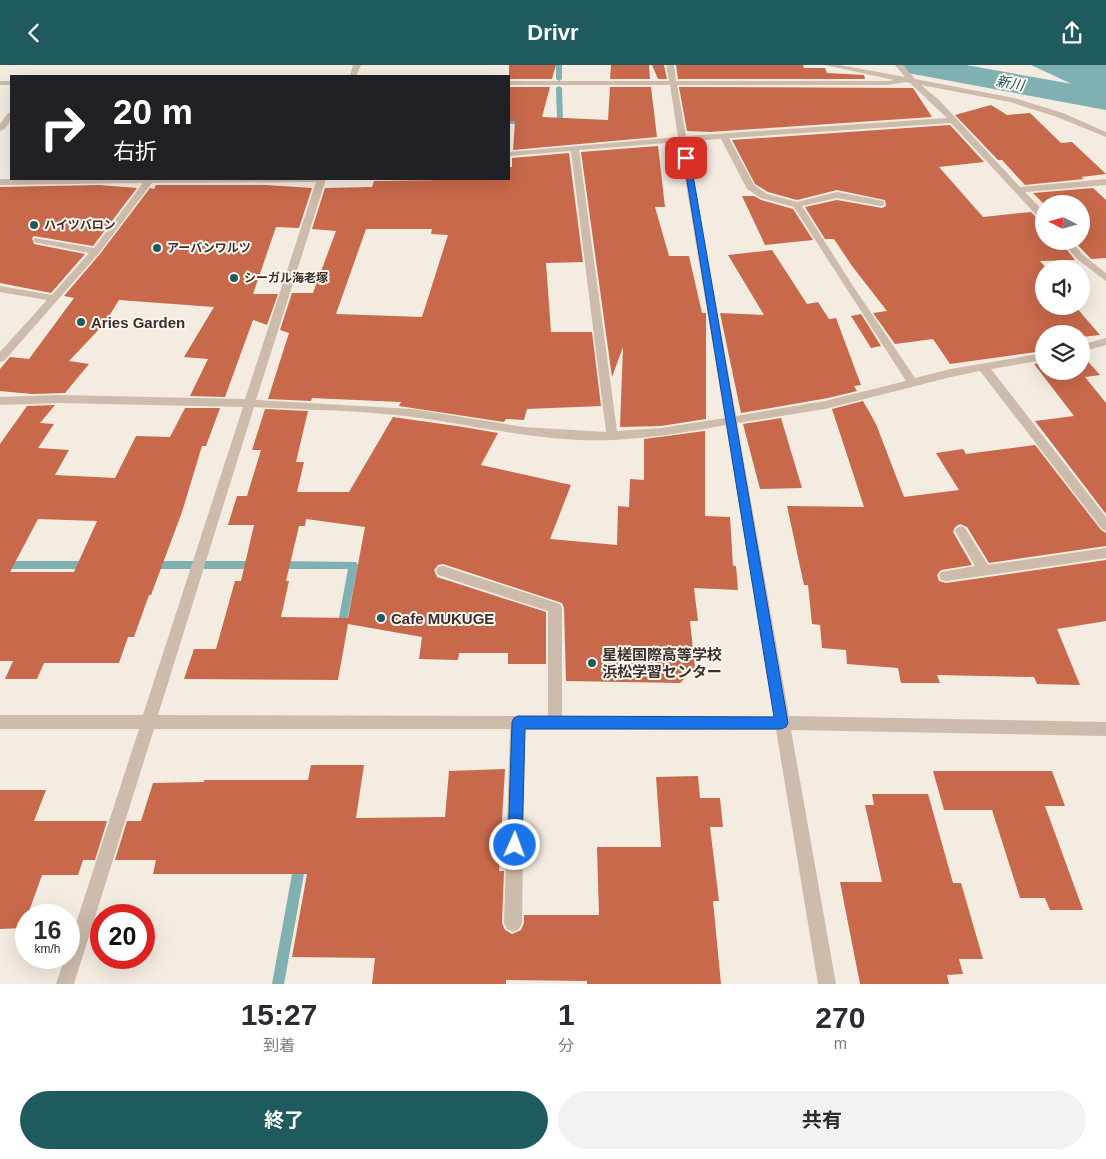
<!DOCTYPE html>
<html lang="ja">
<meta charset="utf-8">
<style>
body{margin:0;font-family:Helvetica,"Noto Sans JP",sans-serif;background:#f2f2f3;color:#2b2b33;height:100vh;display:flex;flex-direction:column;font-size:19px;white-space:nowrap}
*{box-sizing:border-box;margin:0}
p{font-size:16px;color:#7c7c81}
.icon{flex:none;width:28px;height:28px;fill:none;stroke:currentColor;stroke-width:2;stroke-linecap:round;stroke-linejoin:round}
.map{position:relative;height:919px;overflow:hidden}
.drawer{display:flex;flex-direction:column;background:#fff;flex:1}
.drawer>*{flex:none}
.banner{position:absolute;left:10px;top:10px;width:500px;height:105px;border-radius:0px;box-shadow:0 5px 20px #0002;background:#202124;color:#fff;overflow:hidden}
.needle{width:32px;rotate:276deg}
.controls{position:absolute;left:1035px;top:130px;display:grid;gap:10px}
.controls a{display:grid;place-items:center;width:55px;height:55px;border-radius:50%;background:#fff;box-shadow:0 5px 20px #0002;font-size:25px}
.speed{position:absolute;left:15px;top:839px;display:flex;gap:10px;font-size:25px;font-weight:700;text-align:center}
.speed>*{display:grid;place-content:center;width:65px;height:65px;border-radius:50%;background:#fff;box-shadow:0 5px 20px #0002;line-height:1}
.speed small{font-size:12px;font-weight:400}
.speed .limit{border:8px solid #d22;background:#fff;color:#111}
.pin{position:absolute;display:grid;place-items:center;width:42px;height:42px;color:#fff;margin:-21px;border-radius:10px;box-shadow:0 2px 8px #0006}
.me{position:absolute;width:55px;margin:-28px;rotate:2deg;stroke-linejoin:round;filter:drop-shadow(0 0 4px #0008)}
.turn{display:flex;align-items:center;gap:18px;height:105px;padding:0 20px;font-size:22px}
.turn .icon{width:65px;height:65px;stroke-width:2.5}
.turn b{display:block;font-size:35px;line-height:42px}
.eta{display:flex;justify-content:space-evenly;align-items:center;height:85px;text-align:center}
.eta b{font-size:30px;font-weight:700;line-height:35px}
.button{display:flex;gap:10px;margin-top:auto;padding:10px 20px}
.button a{flex:1;height:58px;border-radius:30px;background:#1f5a5e;color:#fff;font-size:20px;font-weight:700;line-height:58px;text-align:center}
.button a+a{background:#f2f2f3;color:#2b2b33}
header{display:flex;justify-content:space-between;align-items:center;height:65px;padding:0 20px;background:#1f5a5e;color:#fff;font-size:22px;font-weight:700}
.map>svg:first-child{display:block}
.water{fill:#7fb0b2}
.lines{fill:none;stroke-linecap:round;stroke-linejoin:round}
.stream{fill:#7fb0b2;fill-rule:evenodd}
.river{fill:#7fb0b2;fill-rule:evenodd}
.building{fill:#c8694b;fill-rule:evenodd}
.minor{fill:#cdbbac;fill-rule:evenodd}
.route{fill:#1a73e8;stroke:#114b97}
.poi-dot{fill:#1f5a5e;stroke:#fbf5ee;stroke-width:2}
.labels{text-anchor:middle;dominant-baseline:central;stroke-width:4;stroke-linejoin:round;paint-order:stroke}
.far-poi-label{font-size:12px;font-weight:bold;fill:#3b302b;stroke:#fbf5ee;text-anchor:start}
.far-water-label{font-size:14px;font-style:italic;fill:#1f5a5e;stroke:#fbf5ee}
.poi-label{font-size:15px;font-weight:bold;fill:#3b302b;stroke:#fbf5ee;text-anchor:start}
</style>
<header><svg class="icon" aria-label="back" viewBox="0 0 24 24"><path d="M15 5l-7 7 7 7"/></svg>Drivr<svg class="icon" aria-label="share" viewBox="0 0 24 24"><path d="M12 15V3M7 8l5-5 5 5M5 13v7h14v-7"/></svg></header>
<div class="map">
<svg width="1106" height="919" viewBox="0 0 1106 919">
<rect width="100%" height="100%" fill="#f4ebe1"/>
<path class="water" d="M 1031,0 L 1106,0 L 1106,35 Z"/>
<g class="lines">
<path class="stream" d="M 556,0 L 562,0 L 562,14 L 559,16 L 556,14 Z
M 559,21 L 562,23 L 563,57 C 560,60 554,60 551,57 L 557,55 L 556,23 Z
M 509,55 L 526,55 L 529,57 L 526,59 L 509,59 Z
M 0,496 L 87,496 L 90,497 L 92,500 L 90,503 L 87,504 L 0,504 Z
M 150,496 L 255,496 L 258,497 L 260,500 L 258,503 L 255,504 L 150,504 L 147,503 L 145,500 L 147,497 Z
M 278,496 L 356,497 L 358,500 L 345,566 L 342,567 L 339,566 L 337,563 L 348,504 L 278,504 L 275,503 L 273,500 L 275,497 Z
M 300,792 L 304,794 L 306,798 L 284,919 L 272,919 L 294,798 L 296,794 Z"/>
<path class="river" d="M 897,0 L 966,0 L 1106,25 L 1106,45 L 913,9 L 902,7 Z"/>
</g>
<path class="building" d="M 509,0 L 556,0 L 552,14 L 509,14 Z
M 611,0 L 649,0 L 650,14 L 610,14 Z
M 652,0 L 664,0 L 667,14 L 658,14 Z
M 676,0 L 803,0 L 804,3 L 825,3 L 827,8 L 864,10 L 865,14 L 678,14 Z
M 509,22 L 550,22 L 542,52 L 608,55 L 610,22 L 651,22 L 657,72 L 513,85 L 515,56 L 509,56 Z
M 679,22 L 913,23 L 932,52 L 710,67 L 687,66 Z
M 991,40 L 1007,50 L 1030,48 L 1061,78 L 1072,77 L 1106,109 L 1081,112 L 1084,114 L 1025,120 L 1002,95 L 998,95 L 955,50 Z
M 950,60 L 984,97 L 939,102 L 983,152 L 1031,147 L 1040,156 L 1044,158 L 1044,176 L 1060,176 L 1075,195 L 1040,196 L 1047,204 L 1043,204 L 1044,241 L 1075,241 L 1100,270 L 1081,272 L 1081,269 L 1044,269 L 1044,286 L 950,299 L 933,274 L 895,279 L 873,248 L 887,246 L 852,201 L 834,174 L 825,174 L 805,142 L 837,135 L 882,143 L 886,141 L 885,135 L 837,125 L 797,135 L 768,127 L 755,119 L 732,75 Z
M 658,81 L 665,142 L 655,142 L 669,191 L 689,191 L 702,248 L 706,248 L 706,354 L 661,361 L 620,362 L 623,282 L 612,312 L 581,87 Z
M 569,88 L 583,197 L 546,198 L 551,267 L 592,267 L 601,341 L 527,344 L 524,355 L 506,354 L 504,357 L 399,341 L 401,337 L 312,333 L 311,336 L 268,334 L 289,268 L 280,265 L 292,228 L 313,228 L 336,166 L 312,164 L 325,123 L 372,122 L 374,116 L 509,114 L 509,102 L 512,102 L 512,93 ZM 366,164 L 432,164 L 431,169 L 448,170 L 422,252 L 336,249 Z
M 99,120 L 137,123 L 93,181 L 34,171 L 32,173 L 34,179 L 85,189 L 51,228 L 0,218 L 0,122 Z
M 156,120 L 266,120 L 312,123 L 299,163 L 276,162 L 253,229 L 278,229 L 267,260 L 253,255 L 225,332 L 190,331 L 208,294 L 184,292 L 214,242 L 119,235 L 104,259 L 69,296 L 89,299 L 65,328 L 32,329 L 0,326 L 0,304 L 10,292 L 29,294 L 74,233 L 64,231 L 100,189 L 150,123 L 154,124 Z
M 1093,123 L 1106,135 L 1106,193 L 1091,194 L 1074,176 L 1081,176 L 1081,139 L 1044,139 L 1033,128 Z
M 742,131 L 754,131 L 761,135 L 793,144 L 813,175 L 765,180 Z
M 772,185 L 807,239 L 818,237 L 829,254 L 836,253 L 861,320 L 854,321 L 857,326 L 828,333 L 741,348 L 720,248 L 764,250 L 728,190 Z
M 861,249 L 881,281 L 871,283 L 851,251 Z
M 1081,289 L 1100,310 L 1085,312 L 1106,338 L 1106,449 L 1035,356 L 1074,351 L 1034,299 L 1044,297 L 1044,306 L 1081,306 Z
M 863,336 L 876,359 L 904,432 L 959,425 L 936,388 L 963,384 L 966,389 L 1035,380 L 1101,465 L 1106,468 L 1106,481 L 989,498 L 967,462 L 960,459 L 955,462 L 953,467 L 972,500 L 941,505 L 937,510 L 939,516 L 946,518 L 1106,495 L 1106,556 L 1057,564 L 1080,620 L 1037,619 L 1034,612 L 937,610 L 940,618 L 901,618 L 898,603 L 847,599 L 846,585 L 822,583 L 820,560 L 812,559 L 808,520 L 804,520 L 787,441 L 864,442 L 832,344 Z
M 55,340 L 40,358 L 54,359 L 38,383 L 69,385 L 55,410 L 115,413 L 136,371 L 170,372 L 185,343 L 220,343 L 206,381 L 202,381 L 182,447 L 151,530 L 149,530 L 134,572 L 128,572 L 119,598 L 44,598 L 37,614 L 5,614 L 13,596 L 0,596 L 0,379 L 27,341 ZM 38,454 L 97,456 L 74,507 L 10,507 Z
M 265,344 L 308,346 L 296,397 L 304,397 L 297,427 L 349,427 L 393,352 L 463,362 L 498,368 L 481,400 L 571,420 L 550,474 L 617,480 L 618,441 L 629,442 L 630,414 L 644,415 L 644,374 L 705,366 L 705,451 L 730,452 L 733,501 L 736,501 L 738,525 L 694,523 L 698,556 L 690,556 L 695,603 L 680,618 L 566,616 L 564,543 L 562,538 L 443,499 L 438,500 L 434,505 L 437,512 L 546,547 L 546,599 L 508,599 L 508,588 L 459,588 L 458,595 L 419,594 L 422,572 L 348,559 L 338,615 L 184,614 L 194,584 L 216,584 L 235,516 L 241,516 L 254,460 L 228,460 L 237,431 L 247,431 L 261,385 L 252,385 ZM 306,454 L 365,462 L 348,553 L 281,552 L 289,516 L 286,516 L 299,461 L 305,461 Z
M 781,353 L 802,423 L 760,424 L 743,359 Z
M 311,700 L 364,700 L 356,753 L 445,752 L 449,706 L 505,704 L 499,806 L 504,806 L 502,858 L 505,865 L 512,869 L 521,865 L 524,858 L 524,850 L 599,850 L 597,782 L 661,782 L 656,712 L 698,711 L 700,733 L 720,733 L 723,762 L 710,762 L 719,836 L 713,836 L 721,919 L 587,919 L 587,916 L 506,915 L 506,919 L 372,919 L 375,893 L 292,892 L 307,809 L 153,809 L 156,795 L 115,795 L 127,756 L 141,756 L 153,718 L 204,717 L 204,715 L 308,715 Z
M 933,706 L 1052,706 L 1065,741 L 1045,741 L 1083,845 L 1050,845 L 1045,833 L 1020,833 L 992,745 L 944,745 Z
M 0,725 L 46,725 L 34,756 L 107,756 L 95,795 L 83,795 L 78,810 L 42,810 L 23,863 L 0,864 Z
M 872,729 L 928,729 L 953,818 L 961,818 L 983,894 L 959,894 L 963,909 L 947,910 L 949,919 L 860,919 L 840,817 L 882,817 L 865,740 L 874,740 Z"/>
<g class="lines">
<path class="minor" d="M 353,0 L 361,0 L 356,11 L 350,11 Z
M 666,0 L 674,0 L 676,16 L 888,16 L 894,15 L 825,0 L 840,0 L 905,12 L 895,0 L 903,0 L 915,14 L 1014,33 L 1063,48 L 1106,67 L 1106,72 L 1057,52 L 1010,37 L 921,20 L 939,35 L 1020,122 L 1106,114 L 1106,120 L 1025,127 L 1044,147 L 1044,156 L 1041,155 L 951,58 L 729,73 L 754,120 L 767,129 L 797,137 L 837,127 L 884,136 L 884,140 L 881,141 L 837,133 L 802,141 L 853,221 L 915,313 L 951,304 L 1044,288 L 1044,295 L 991,304 L 1106,452 L 1106,466 L 1102,464 L 980,306 L 951,312 L 825,344 L 737,358 L 789,651 L 1106,657 L 1106,671 L 791,665 L 836,919 L 818,919 L 776,665 L 525,664 L 522,858 L 519,864 L 513,867 L 507,864 L 504,858 L 510,664 L 154,664 L 74,919 L 56,919 L 65,892 L 69,892 L 69,880 L 139,664 L 0,664 L 0,650 L 143,650 L 243,342 L 59,338 L 0,340 L 0,332 L 59,330 L 245,334 L 316,117 L 152,118 L 99,188 L 4,296 L 0,297 L 0,287 L 47,235 L 0,227 L 0,221 L 52,230 L 89,188 L 34,177 L 34,173 L 94,183 L 143,118 L 0,120 L 0,114 L 326,114 L 256,335 L 412,344 L 524,362 L 606,367 L 571,86 L 509,91 L 509,87 L 678,72 L 670,20 L 509,20 L 509,16 L 669,16 ZM 906,17 L 910,18 L 947,53 L 686,71 L 677,20 L 888,20 ZM 721,74 L 747,124 L 761,133 L 794,142 L 906,316 L 825,336 L 736,351 L 687,76 ZM 679,77 L 725,353 L 661,363 L 617,366 L 579,85 ZM 254,342 C 307,345 361,345 413,352 C 480,361 545,378 613,375 C 651,373 688,367 726,360 L 774,651 L 562,651 L 562,543 L 560,539 L 443,501 L 438,502 L 436,506 L 438,510 L 548,546 L 548,651 L 158,650 Z
M 0,16 L 11,16 L 11,20 L 0,20 Z
M 8,48 L 11,48 C 11,55 8,64 0,66 L 0,59 Z
M 1062,176 L 1071,176 L 1083,190 L 1106,208 L 1106,216 L 1077,194 Z
M 1106,273 L 1106,280 L 1081,287 L 1081,280 Z
M 961,461 L 965,463 L 988,500 L 1106,483 L 1106,493 L 946,516 L 941,515 L 939,511 L 941,507 L 975,501 L 955,466 L 957,463 Z"/>
</g>
<path class="route" d="M 683,91 L 690,93 L 788,658 L 786,662 L 781,664 L 525,664 L 522,780 L 520,785 L 515,787 L 510,785 L 508,780 L 512,657 L 514,653 L 518,651 L 774,652 Z"/>
<g class="poi-dot">
<circle cx="34" cy="160" r="5"/>
<circle cx="157" cy="183" r="5"/>
<circle cx="234" cy="213" r="5"/>
<circle cx="81" cy="257" r="5"/>
<circle cx="381" cy="553" r="5"/>
<circle cx="592" cy="598" r="5"/>
</g>
<g class="labels">
<g class="far-poi-label">
<text x="44" y="160">ハイツバロン</text>
<text x="167" y="183">アーバンワルツ</text>
<text x="244" y="213">シーガル海老塚</text>
</g>
<g class="far-water-label">
<text transform="translate(1010 18) rotate(10)">新川</text>
</g>
<g class="poi-label">
<text x="91" y="257">Aries Garden</text>
<text x="391" y="553">Cafe MUKUGE</text>
<text x="602" y="589">星槎国際高等学校<tspan x="602" dy="17">浜松学習センター</tspan></text>
</g>
</g>
</svg>
<div class="controls">
<a><svg class="needle" viewBox="-14 -14 28 28"><path d="M0-13l5 13h-10z" fill="#e53935"/><path d="M0 13l5-13h-10z" fill="#7c7c81"/></svg></a>
<a><svg class="icon" aria-label="sound" viewBox="0 0 24 24"><path d="M4 9h4l5-4v14l-5-4H4zM17 9q2 3 0 6"/></svg></a>
<a><svg class="icon" aria-label="layers" viewBox="0 0 24 24"><path d="M12 4l9 5-9 5-9-5zM3 14l9 5 9-5"/></svg></a>
</div>
<div class="speed"><div>16<small>km/h</small></div><div class="limit">20</div></div>
<div class="pin" style="left:686px;top:93px;background:#d93025"><svg class="icon" aria-label="arrive" viewBox="0 0 24 24"><path d="M6 21V4h12l-3 4 3 4H6"/></svg></div>
<svg class="me" style="left:515px;top:780px" viewBox="-20 -20 40 40"><circle r="17" fill="#1a73e8" stroke="#fff" stroke-width="3"/><path d="M0-11L8 9 0 5-8 9z" fill="#fff"/></svg>
<div class="banner">
<div class="turn"><svg class="icon" aria-label="right" viewBox="0 0 24 24"><path d="M7 20v-9h11M14 6l5 5-5 5"/></svg><div><b>20 m</b>右折</div></div>
</div>
</div>
<section class="drawer">
<div class="eta">
<div><b>15:27</b><p>到着</p></div>
<div><b>1</b><p>分</p></div>
<div><b>270</b><p>m</p></div>
</div>
<div class="button"><a>終了</a><a>共有</a></div>
</section>
